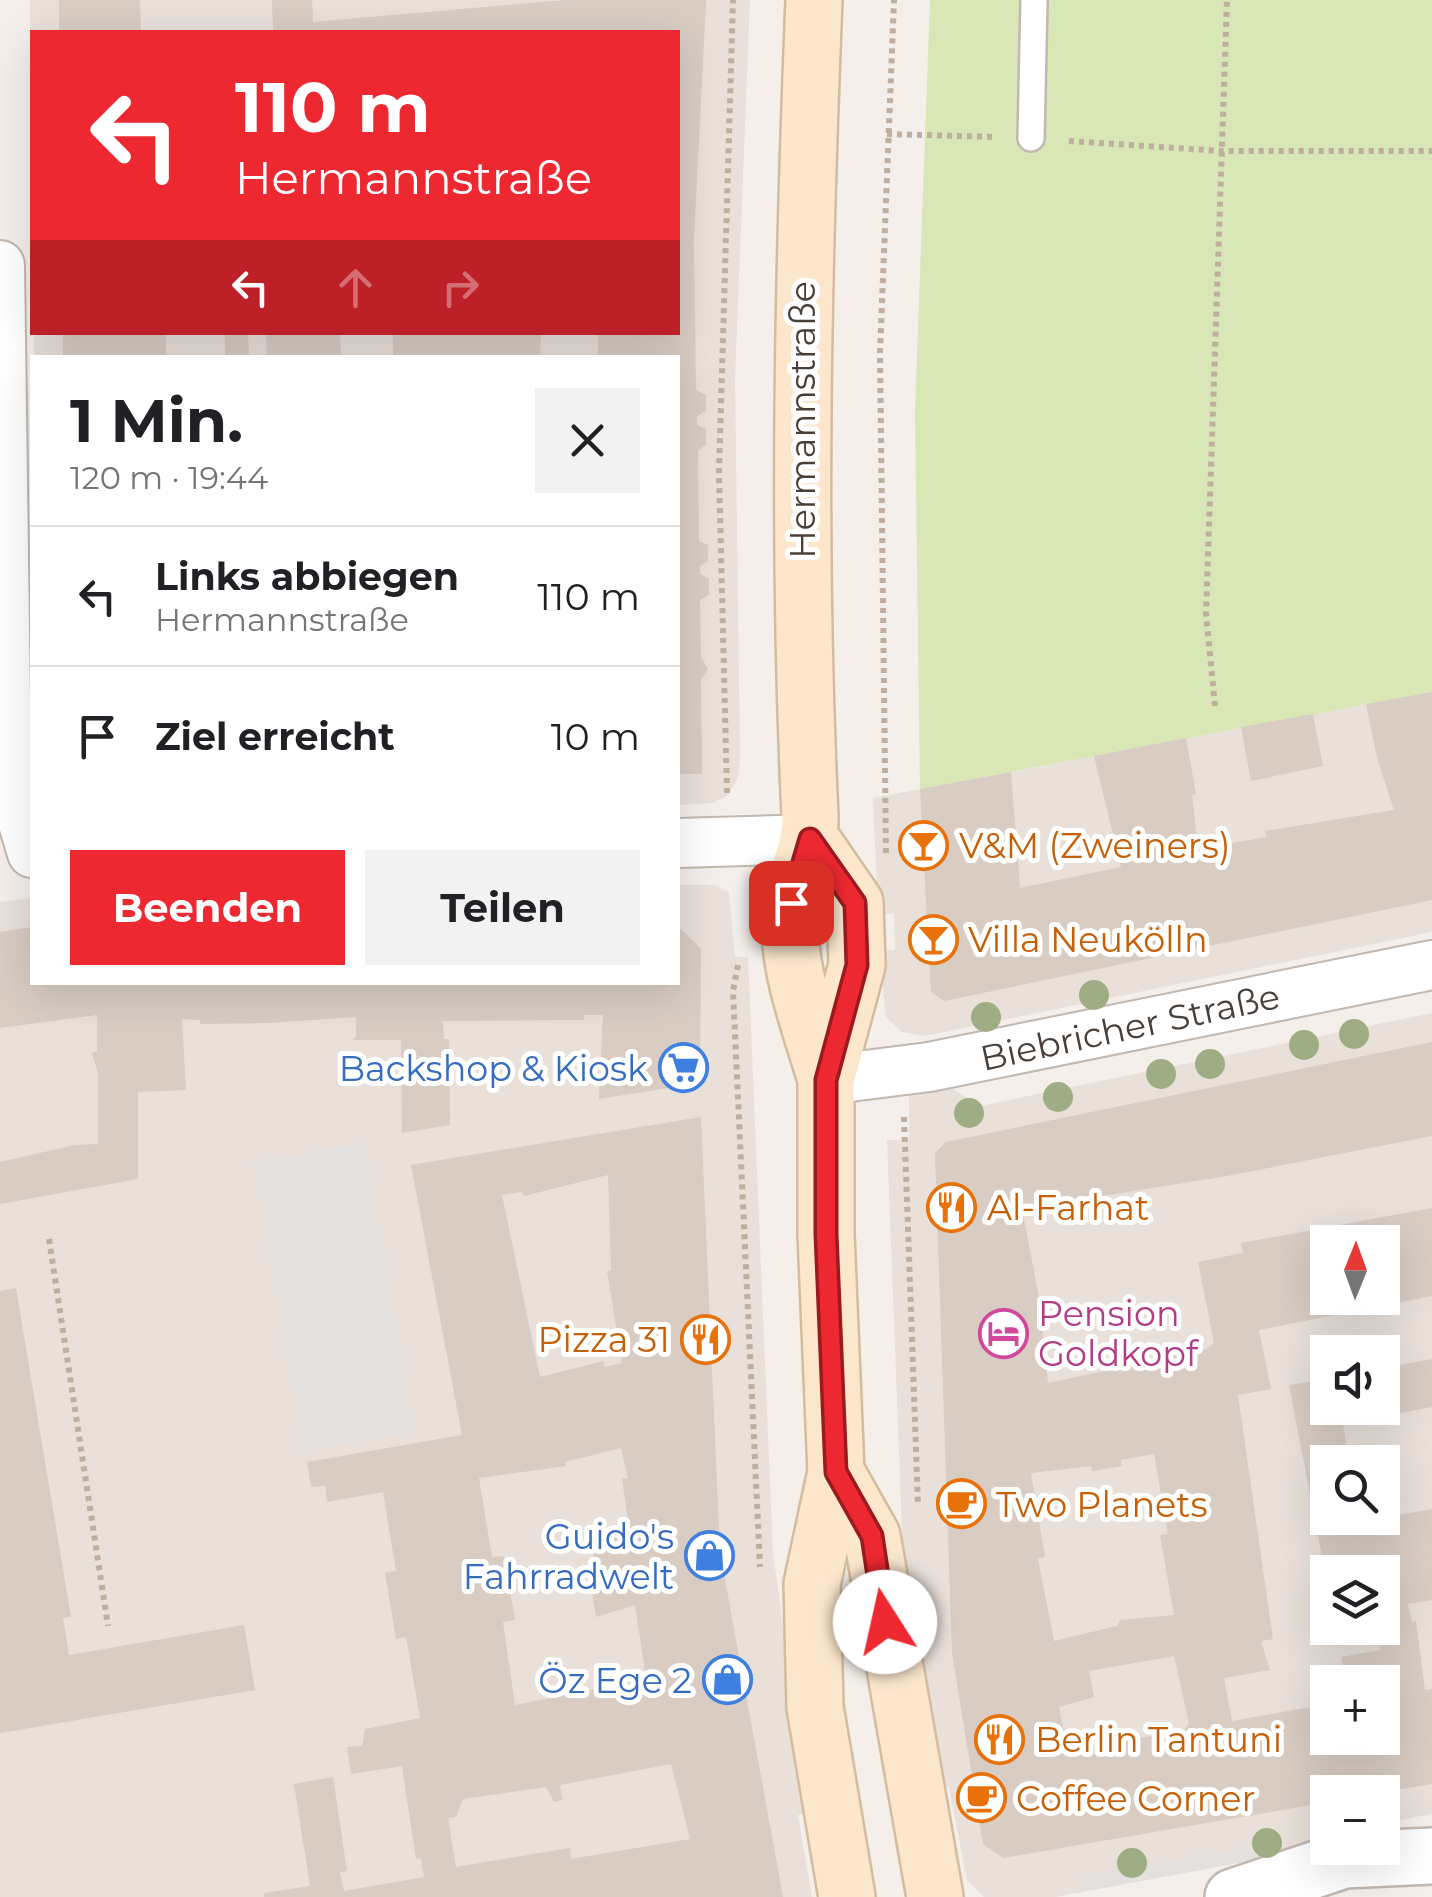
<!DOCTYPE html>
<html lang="de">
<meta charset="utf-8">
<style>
body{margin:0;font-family:Montserrat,sans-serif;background:#f2f2f2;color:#202124;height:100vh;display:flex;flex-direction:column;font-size:38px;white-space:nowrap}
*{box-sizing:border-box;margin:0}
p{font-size:32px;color:#757577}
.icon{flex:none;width:55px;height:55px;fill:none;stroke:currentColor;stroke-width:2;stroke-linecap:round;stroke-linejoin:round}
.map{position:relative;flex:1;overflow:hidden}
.drawer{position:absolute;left:30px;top:355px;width:650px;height:630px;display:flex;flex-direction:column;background:#fff;border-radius:0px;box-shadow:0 10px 40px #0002}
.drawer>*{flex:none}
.banner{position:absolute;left:30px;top:30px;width:650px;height:305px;border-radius:0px;box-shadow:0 10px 40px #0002;background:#ed2830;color:#fff;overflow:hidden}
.needle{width:65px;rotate:1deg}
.tools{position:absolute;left:1310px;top:1225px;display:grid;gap:20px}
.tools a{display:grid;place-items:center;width:90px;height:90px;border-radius:0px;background:#fff;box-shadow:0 10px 40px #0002;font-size:50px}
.pin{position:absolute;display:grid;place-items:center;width:85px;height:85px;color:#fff;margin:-42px;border-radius:20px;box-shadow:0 5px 15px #0006}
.me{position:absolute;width:110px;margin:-55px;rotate:350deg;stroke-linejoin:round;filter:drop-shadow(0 0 8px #0008)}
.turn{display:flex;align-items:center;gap:35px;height:210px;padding:0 40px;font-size:45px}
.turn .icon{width:130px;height:130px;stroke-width:2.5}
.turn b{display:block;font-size:70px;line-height:85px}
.lanes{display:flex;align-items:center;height:95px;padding:0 40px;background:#0003;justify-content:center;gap:50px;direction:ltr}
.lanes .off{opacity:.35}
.round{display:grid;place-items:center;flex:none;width:105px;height:105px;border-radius:0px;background:#f2f2f2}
.summary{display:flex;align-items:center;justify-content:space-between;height:170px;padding:0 40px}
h1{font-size:60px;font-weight:700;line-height:75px}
.action{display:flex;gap:20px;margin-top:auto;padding:20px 40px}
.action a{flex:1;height:115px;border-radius:0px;background:#ed2830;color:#fff;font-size:40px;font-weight:700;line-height:115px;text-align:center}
.action a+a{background:#f2f2f2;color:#202124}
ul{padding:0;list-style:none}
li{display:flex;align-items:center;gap:30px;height:140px;padding:0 40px;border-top:2px solid #e0e0e0}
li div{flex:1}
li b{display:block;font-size:38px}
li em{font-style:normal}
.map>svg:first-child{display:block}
.residential{fill:#e8e0d9;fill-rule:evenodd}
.green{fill:#d9e6b6}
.parking{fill:#e3e0de}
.building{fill:#d8ccc3;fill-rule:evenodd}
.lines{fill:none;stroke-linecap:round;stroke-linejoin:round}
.service-casing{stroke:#c2b8b0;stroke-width:30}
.minor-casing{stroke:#c2b8b0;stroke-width:52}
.tertiary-casing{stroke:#c2b8b0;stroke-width:60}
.secondary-casing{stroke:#d4bc9f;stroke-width:60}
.path{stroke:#c0ae9f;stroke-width:6;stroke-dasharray:5 5;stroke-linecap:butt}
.service{stroke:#fff;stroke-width:25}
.minor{stroke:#fff;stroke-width:48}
.tertiary{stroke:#fff;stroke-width:55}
.secondary{stroke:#fce7cd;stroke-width:55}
.tree{fill:#9ead83}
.route-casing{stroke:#9a1a1f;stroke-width:25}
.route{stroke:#ed2830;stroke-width:18}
.labels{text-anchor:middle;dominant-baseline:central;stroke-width:10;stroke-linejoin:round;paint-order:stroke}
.street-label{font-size:35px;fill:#483f39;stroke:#fff}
.food-label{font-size:35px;fill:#c56008;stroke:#fff;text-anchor:start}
.shop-label{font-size:35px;fill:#366cbe;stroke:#fff;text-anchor:end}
.hotel-label{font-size:35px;fill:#b23c85;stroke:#fff;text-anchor:start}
</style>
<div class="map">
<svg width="1432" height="1897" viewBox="0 0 1432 1897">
<rect width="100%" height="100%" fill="#f4efea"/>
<path class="residential" d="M 30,0 L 750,0 L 735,378 L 740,758 L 738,778 L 727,796 L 713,803 L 678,805 L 678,358 L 34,357 L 34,332 L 678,332 L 678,32 L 32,32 L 32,213 Z
M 1432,692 L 1432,932 L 925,1036 L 902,1032 L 886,1017 L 879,951 L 895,950 L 894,913 L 878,914 L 873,798 Z
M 678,885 L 714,885 L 729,892 L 735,957 L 748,957 L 773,1554 L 810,1813 L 798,1815 L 812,1897 L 0,1897 L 0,902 L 32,898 L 32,982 L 678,982 Z
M 1432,1013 L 1432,1814 L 1383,1823 L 1382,1792 L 1328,1792 L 1327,1837 L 1265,1858 L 1055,1897 L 984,1897 L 967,1880 L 949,1787 L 937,1789 L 904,1581 L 887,1140 L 909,1140 L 909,1094 L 915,1086 L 938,1080 L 980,1106 ZM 1328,1242 L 1382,1242 L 1382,1298 L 1328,1298 ZM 1328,1352 L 1382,1352 L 1382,1408 L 1328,1408 ZM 1328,1462 L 1382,1462 L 1382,1518 L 1328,1518 ZM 1328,1572 L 1382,1572 L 1382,1628 L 1328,1628 ZM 1328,1682 L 1382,1682 L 1382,1738 L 1328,1738 Z"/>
<path class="green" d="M 930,0 L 1432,0 L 1432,692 L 920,789 L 915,412 Z"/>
<path class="parking" d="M 365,1143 L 414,1431 L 303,1450 L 254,1162 Z
M 1248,1847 L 1265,1858 L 1075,1893 L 1088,1875 Z"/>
<path class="building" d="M 59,0 L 140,0 L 141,32 L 59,32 Z
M 272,0 L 312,0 L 313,22 L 565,0 L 706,0 L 694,240 L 696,390 L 706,395 L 706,411 L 697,416 L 697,425 L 706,429 L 706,445 L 698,450 L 699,541 L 708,545 L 708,561 L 700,566 L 700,574 L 709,579 L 709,595 L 700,600 L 701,657 L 708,669 L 701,680 L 702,774 L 678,774 L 678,358 L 598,358 L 598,332 L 678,332 L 678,32 L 273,32 Z
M 63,332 L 166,332 L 166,358 L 63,358 Z
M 225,332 L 248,332 L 249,357 L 225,358 Z
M 266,332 L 340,332 L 341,358 L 267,358 Z
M 393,332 L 541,332 L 540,358 L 393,358 Z
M 1432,692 L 1432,900 L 944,1001 L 931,992 L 920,789 L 1011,772 L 1020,888 L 1121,867 L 1094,756 L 1186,738 L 1196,794 L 1192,795 L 1198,849 L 1267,837 L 1265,831 L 1394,810 L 1377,758 L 1366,704 Z
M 1313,714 L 1323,766 L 1251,781 L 1241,727 Z
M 678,926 L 701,949 L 700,1083 L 599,1099 L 603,1015 L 584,1015 L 584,1020 L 443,1021 L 444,1039 L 449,1039 L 450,1125 L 402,1133 L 401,1040 L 352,1040 L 356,1036 L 356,1017 L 268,1023 L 200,1024 L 200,1020 L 182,1019 L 186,1090 L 138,1092 L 138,1179 L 0,1204 L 0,1162 L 75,1145 L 98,1144 L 98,1073 L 92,1053 L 97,1051 L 97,1015 L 0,1028 L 0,932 L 32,927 L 32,982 L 678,982 Z
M 1432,1042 L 1432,1136 L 1227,1176 L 1022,1209 L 1038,1292 L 1048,1383 L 1207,1349 L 1214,1343 L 1198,1262 L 1243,1253 L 1241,1243 L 1432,1208 L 1432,1296 L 1259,1330 L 1271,1389 L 1238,1395 L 1273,1639 L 1261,1641 L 1270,1670 L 1224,1678 L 1232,1721 L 1328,1704 L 1328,1738 L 1382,1738 L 1382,1682 L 1346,1682 L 1341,1657 L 1381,1650 L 1377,1628 L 1382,1628 L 1382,1572 L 1325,1572 L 1289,1385 L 1328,1379 L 1328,1408 L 1382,1408 L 1382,1368 L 1432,1359 L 1432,1407 L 1343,1424 L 1349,1462 L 1328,1462 L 1328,1518 L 1358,1518 L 1359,1522 L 1432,1509 L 1432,1600 L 1408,1604 L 1412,1623 L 1416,1621 L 1425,1690 L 1432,1689 L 1432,1784 L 1382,1792 L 1328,1792 L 1328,1802 L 1003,1858 L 983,1844 L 952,1653 L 935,1153 L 946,1142 ZM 1328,1242 L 1382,1242 L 1382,1298 L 1328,1298 ZM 1154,1454 L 1168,1534 L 1160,1535 L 1174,1615 L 1120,1620 L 1117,1626 L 1054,1641 L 1038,1559 L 1045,1557 L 1031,1473 L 1091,1466 L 1092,1471 L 1122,1466 L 1121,1460 ZM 1174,1656 L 1189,1723 L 1180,1736 L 1164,1739 L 1163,1734 L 1060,1752 L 1057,1734 L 1064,1733 L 1059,1707 L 1094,1697 L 1089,1671 Z
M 701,1117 L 720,1552 L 783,1897 L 264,1897 L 264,1893 L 310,1886 L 294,1784 L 333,1777 L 347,1871 L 340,1872 L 344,1891 L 424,1877 L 421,1858 L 416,1859 L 402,1766 L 351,1774 L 347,1747 L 362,1746 L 365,1729 L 420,1718 L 406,1637 L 396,1639 L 385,1573 L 396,1571 L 383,1492 L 327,1502 L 325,1486 L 311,1487 L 307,1462 L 462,1435 L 411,1165 ZM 608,1175 L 611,1270 L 607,1271 L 622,1363 L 604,1367 L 604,1361 L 540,1377 L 502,1195 L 522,1192 L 524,1196 ZM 621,1448 L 628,1478 L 622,1479 L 629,1527 L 589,1529 L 596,1573 L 589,1574 L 596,1617 L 635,1605 L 647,1683 L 628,1687 L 626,1683 L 515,1705 L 503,1622 L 515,1620 L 504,1556 L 492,1557 L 479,1478 L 566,1466 L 565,1462 ZM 671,1764 L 690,1839 L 571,1859 L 570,1848 L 456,1867 L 448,1818 L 456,1817 L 463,1799 L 546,1787 L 554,1802 L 562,1800 L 560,1785 Z
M 16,1288 L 71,1617 L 63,1618 L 69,1655 L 244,1625 L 255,1690 L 0,1733 L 0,1291 Z"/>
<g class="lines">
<defs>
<path id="service" d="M 1031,138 L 1034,0"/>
<path id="minor" d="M 0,265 L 7,770 L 32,853
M 678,843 L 811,839
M 826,1080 L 929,1067 L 1432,965"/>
<path id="tertiary" d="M 1233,1897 L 1344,1860 L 1432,1856"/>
<path id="secondary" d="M 814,0 C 803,272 797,543 810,816 C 811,848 795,873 791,904 C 784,963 810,1024 826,1080
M 811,839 L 855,903 L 857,965 L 826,1080 L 826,1234 L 836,1472 L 812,1584 L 815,1707 L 847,1897
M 836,1472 L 872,1536 L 935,1897"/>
</defs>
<use href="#service" class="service-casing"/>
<use href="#minor" class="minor-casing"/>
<use href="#tertiary" class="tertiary-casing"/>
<use href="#secondary" class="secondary-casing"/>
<path class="path" d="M 887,134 L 996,137
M 1069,141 L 1221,151 L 1432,151
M 1215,706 L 1206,614 L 1227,0
M 727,793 L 719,473 L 733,0
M 886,853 L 880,353 L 894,0
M 738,965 L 733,991 L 760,1567
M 904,1117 L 918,1505
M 49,1239 L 108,1626"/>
<use href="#service" class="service"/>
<use href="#minor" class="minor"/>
<use href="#tertiary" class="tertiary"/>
<use href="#secondary" class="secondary"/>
</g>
<g class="tree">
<circle cx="1094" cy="995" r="15"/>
<circle cx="986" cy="1017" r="15"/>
<circle cx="1354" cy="1034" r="15"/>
<circle cx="1304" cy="1045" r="15"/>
<circle cx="1210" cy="1064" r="15"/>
<circle cx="1161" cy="1074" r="15"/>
<circle cx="1058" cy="1097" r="15"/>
<circle cx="969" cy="1113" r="15"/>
<circle cx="1267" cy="1843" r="15"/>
<circle cx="1132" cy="1863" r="15"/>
</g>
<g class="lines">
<defs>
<path id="route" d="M 791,903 L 810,839 L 855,903 L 857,965 L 826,1080 L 826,1234 L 836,1472 L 872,1536 L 885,1622"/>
</defs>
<use href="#route" class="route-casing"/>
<use href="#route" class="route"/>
</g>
<defs>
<symbol id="bar-ring" viewBox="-11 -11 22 22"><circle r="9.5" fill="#fff" stroke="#e8710a" stroke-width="1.5"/><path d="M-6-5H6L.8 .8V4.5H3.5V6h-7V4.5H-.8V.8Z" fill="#e8710a"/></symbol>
<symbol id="supermarket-ring" viewBox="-11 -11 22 22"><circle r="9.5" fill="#fff" stroke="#3f7fe0" stroke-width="1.5"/><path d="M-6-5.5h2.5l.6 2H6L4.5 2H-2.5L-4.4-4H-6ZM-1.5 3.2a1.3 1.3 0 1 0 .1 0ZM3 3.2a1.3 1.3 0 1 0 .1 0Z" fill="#3f7fe0"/></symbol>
<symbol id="restaurant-ring" viewBox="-11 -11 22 22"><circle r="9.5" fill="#fff" stroke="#e8710a" stroke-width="1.5"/><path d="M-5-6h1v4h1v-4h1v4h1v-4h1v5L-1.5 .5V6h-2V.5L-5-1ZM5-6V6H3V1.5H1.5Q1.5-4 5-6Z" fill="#e8710a"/></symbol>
<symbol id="hotel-ring" viewBox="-11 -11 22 22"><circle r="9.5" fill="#fff" stroke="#d1479c" stroke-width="1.5"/><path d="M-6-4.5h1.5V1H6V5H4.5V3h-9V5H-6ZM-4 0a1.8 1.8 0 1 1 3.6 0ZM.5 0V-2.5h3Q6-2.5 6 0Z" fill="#d1479c"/></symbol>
<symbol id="cafe-ring" viewBox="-11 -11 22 22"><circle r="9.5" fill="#fff" stroke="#e8710a" stroke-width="1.5"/><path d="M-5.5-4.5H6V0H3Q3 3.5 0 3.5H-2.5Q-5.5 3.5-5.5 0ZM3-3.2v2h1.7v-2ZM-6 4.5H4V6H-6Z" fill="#e8710a"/></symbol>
<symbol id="shop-ring" viewBox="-11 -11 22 22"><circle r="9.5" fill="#fff" stroke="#3f7fe0" stroke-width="1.5"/><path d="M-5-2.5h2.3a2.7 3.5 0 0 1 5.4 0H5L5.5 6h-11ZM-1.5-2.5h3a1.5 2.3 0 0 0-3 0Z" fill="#3f7fe0"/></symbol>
</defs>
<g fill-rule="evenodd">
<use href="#bar-ring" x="896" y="818" width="55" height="55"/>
<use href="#bar-ring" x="906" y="912" width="55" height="55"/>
<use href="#supermarket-ring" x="656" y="1040" width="55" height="55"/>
<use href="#restaurant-ring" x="924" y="1180" width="55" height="55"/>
<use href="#hotel-ring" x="976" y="1306" width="55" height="55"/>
<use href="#restaurant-ring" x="678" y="1312" width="55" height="55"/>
<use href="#cafe-ring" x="934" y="1476" width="55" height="55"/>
<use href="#shop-ring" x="682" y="1528" width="55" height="55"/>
<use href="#shop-ring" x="700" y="1652" width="55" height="55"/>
<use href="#restaurant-ring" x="972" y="1712" width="55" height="55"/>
<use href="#cafe-ring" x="954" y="1770" width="55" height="55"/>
</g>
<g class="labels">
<g class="street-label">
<text transform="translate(802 420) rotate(-90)">Hermannstraße</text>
<text transform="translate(1130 1027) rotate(-12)">Biebricher Straße</text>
</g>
<g class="food-label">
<text x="959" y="845">V&amp;M (Zweiners)</text>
<text x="968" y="939">Villa Neukölln</text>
<text x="987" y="1207">Al-Farhat</text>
<text x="670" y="1339" text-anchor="end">Pizza 31</text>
<text x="996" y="1504">Two Planets</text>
<text x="1035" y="1739">Berlin Tantuni</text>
<text x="1016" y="1798">Coffee Corner</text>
</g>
<g class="shop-label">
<text x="648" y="1068">Backshop &amp; Kiosk</text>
<text x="674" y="1536">Guido's<tspan x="674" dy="40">Fahrradwelt</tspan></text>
<text x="692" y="1680">Öz Ege 2</text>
</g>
<g class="hotel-label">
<text x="1038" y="1313">Pension<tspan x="1038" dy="40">Goldkopf</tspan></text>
</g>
</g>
</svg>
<div class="tools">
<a><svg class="needle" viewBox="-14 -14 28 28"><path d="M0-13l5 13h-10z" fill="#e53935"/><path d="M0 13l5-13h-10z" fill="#757577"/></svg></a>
<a><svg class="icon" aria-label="sound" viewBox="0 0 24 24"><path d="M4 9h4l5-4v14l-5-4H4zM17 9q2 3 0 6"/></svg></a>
<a><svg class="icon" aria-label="search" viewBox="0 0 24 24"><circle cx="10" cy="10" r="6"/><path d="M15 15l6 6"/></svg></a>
<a><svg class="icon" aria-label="layers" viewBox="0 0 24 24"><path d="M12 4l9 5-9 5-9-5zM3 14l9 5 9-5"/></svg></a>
<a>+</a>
<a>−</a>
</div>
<div class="pin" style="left:791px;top:903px;background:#d93025"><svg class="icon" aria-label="arrive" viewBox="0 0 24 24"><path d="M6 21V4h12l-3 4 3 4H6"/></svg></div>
<svg class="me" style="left:885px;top:1622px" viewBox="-20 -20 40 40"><circle r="19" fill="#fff"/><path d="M0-13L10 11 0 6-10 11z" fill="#ed2830"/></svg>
<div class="banner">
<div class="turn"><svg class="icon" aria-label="left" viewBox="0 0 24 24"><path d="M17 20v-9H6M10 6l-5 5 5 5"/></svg><div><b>110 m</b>Hermannstraße</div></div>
<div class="lanes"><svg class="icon" aria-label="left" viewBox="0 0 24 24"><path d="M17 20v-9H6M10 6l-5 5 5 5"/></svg><svg class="icon off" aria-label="ahead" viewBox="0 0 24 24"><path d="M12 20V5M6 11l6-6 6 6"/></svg><svg class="icon off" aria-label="right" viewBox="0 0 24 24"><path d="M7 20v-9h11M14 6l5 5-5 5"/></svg></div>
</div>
<section class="drawer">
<div class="summary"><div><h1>1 Min.</h1><p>120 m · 19:44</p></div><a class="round"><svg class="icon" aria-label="close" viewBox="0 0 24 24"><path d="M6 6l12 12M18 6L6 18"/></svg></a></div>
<ul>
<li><svg class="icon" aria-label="left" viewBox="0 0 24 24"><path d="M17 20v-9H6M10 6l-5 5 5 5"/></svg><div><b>Links abbiegen</b><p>Hermannstraße</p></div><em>110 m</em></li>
<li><svg class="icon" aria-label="arrive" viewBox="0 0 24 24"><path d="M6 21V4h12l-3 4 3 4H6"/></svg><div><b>Ziel erreicht</b></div><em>10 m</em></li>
</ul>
<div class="action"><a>Beenden</a><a>Teilen</a></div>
</section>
</div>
